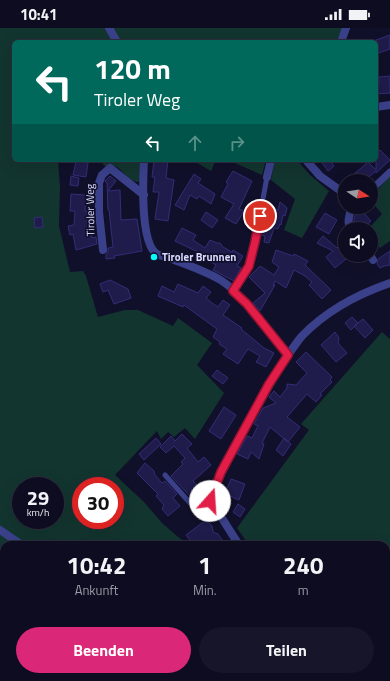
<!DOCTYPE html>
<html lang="de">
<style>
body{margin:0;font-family:"Titillium Web",sans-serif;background:#161529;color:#f1f3f6;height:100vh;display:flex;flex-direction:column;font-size:15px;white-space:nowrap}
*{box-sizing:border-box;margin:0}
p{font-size:13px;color:#9a9ba5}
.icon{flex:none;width:22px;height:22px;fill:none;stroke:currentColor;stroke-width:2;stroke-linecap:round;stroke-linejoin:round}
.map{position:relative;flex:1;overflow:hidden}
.side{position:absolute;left:0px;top:513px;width:390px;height:140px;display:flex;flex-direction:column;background:#0d0c20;border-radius:12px 12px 0 0;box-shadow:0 4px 16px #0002,0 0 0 1px #2d2c3e}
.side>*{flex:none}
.hud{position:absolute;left:12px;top:12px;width:366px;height:122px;border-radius:6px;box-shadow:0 4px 16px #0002,0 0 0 1px #2d2c3e;background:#00695c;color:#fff;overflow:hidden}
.needle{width:26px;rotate:102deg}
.buttons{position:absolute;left:338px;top:146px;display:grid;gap:8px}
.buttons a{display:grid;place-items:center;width:40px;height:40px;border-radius:50%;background:#0d0c20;box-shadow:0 4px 16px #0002,0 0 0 1px #2d2c3e;font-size:20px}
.speed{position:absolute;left:12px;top:449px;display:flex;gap:8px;font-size:20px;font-weight:700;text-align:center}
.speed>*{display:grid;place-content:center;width:52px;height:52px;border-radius:50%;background:#0d0c20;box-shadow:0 4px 16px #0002,0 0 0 1px #2d2c3e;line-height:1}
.speed small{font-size:10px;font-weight:400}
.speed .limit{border:6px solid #d22;background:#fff;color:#111}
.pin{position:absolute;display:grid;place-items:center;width:34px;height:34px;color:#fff;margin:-17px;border:2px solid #fff;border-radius:50%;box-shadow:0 1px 4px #0007}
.me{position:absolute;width:44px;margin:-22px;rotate:19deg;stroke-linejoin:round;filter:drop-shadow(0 0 3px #0008)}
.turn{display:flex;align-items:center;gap:14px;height:84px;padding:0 16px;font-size:18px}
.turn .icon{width:52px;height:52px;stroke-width:2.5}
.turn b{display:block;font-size:28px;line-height:34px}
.lanes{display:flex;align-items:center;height:38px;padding:0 16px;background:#0003;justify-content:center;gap:20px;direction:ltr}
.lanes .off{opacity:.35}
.eta{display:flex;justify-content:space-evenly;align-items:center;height:68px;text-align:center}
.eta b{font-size:24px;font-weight:700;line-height:28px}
.button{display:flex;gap:8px;margin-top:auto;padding:8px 16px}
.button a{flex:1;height:46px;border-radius:24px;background:#db2777;color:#fff;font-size:16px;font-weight:700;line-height:46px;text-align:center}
.button a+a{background:#161529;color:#f1f3f6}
.status{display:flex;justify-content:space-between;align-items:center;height:28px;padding:0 20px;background:#0d0c20;direction:ltr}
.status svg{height:11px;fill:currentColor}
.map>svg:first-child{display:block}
.green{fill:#13352f;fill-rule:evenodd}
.building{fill:#1f1c4c;stroke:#332d78}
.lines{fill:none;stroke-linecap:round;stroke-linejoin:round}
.service{stroke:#3a418a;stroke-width:5}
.pedestrian{stroke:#3a418a;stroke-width:7}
.minor{stroke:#3a418a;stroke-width:8}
.route-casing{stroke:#92132f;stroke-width:10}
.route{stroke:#e11d48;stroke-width:7}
.poi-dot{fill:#06fff8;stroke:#11102a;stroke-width:1.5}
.labels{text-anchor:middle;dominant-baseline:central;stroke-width:3.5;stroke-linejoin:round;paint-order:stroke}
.street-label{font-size:11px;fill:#dadaff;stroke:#11102a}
.poi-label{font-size:11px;font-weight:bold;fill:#dadaff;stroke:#11102a;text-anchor:start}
</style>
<div class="status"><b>10:41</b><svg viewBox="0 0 49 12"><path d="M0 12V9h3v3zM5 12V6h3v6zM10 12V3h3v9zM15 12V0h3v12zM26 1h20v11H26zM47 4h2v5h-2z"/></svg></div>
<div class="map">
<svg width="390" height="653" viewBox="0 0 390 653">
<rect width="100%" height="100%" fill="#11102a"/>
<path class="green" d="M 0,0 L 343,0 L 336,14 L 14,14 L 14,132 L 58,132 L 60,159 L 59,198 L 70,244 L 83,243 L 86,248 L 98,289 L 125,282 L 138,282 L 173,298 L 178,290 L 212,315 L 197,337 L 224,365 L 195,411 L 185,400 L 174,409 L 168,404 L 161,411 L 157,403 L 115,447 L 144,474 L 162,495 L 177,508 L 189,517 L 4,517 L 4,649 L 386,649 L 386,517 L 249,517 L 237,500 L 309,402 L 301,396 L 382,304 L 390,311 L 390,653 L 0,653 ZM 21,458 L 55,458 L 55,492 L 21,492 ZM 81,458 L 115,458 L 115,492 L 81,492 Z
M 99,132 L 142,132 L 140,152 L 138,154 C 127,153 123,140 112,137 L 107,140 Z
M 192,132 L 216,132 L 211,143 Z
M 228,132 L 266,132 L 262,147 Z
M 275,132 L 297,132 L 310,147 L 329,163 L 302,210 L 284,202 L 295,171 L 271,152 Z
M 390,148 L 390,213 L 380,220 L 371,210 L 371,201 L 368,201 L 382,186 L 371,173 L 371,169 Z"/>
<path class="building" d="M 390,7 L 390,21 L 376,26 L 376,12 Z
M 390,48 L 390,65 L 376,66 L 376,59 L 379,55 L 379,49 Z
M 380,122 L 390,132 L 376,145 L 376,143 L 364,153 L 346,153 L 368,134 L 376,142 L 376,126 Z
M 154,132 L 168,132 L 166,150 L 174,152 L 168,193 L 155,191 L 159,164 L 153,164 L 155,149 L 152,149 Z
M 320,132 L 330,132 L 334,138 L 328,143 Z
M 76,133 L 88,135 L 86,149 L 73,147 Z
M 233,143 L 252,153 L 239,181 L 244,183 L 236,196 L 225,190 L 234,176 L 221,169 L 228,156 L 226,154 Z
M 194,146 L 201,151 L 198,155 L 215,166 L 211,176 L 199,168 L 197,171 L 190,167 L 184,182 L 175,177 Z
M 71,148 L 79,150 L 78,158 L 70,157 Z
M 110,148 L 116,153 L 108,163 L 120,162 L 121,192 L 137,191 L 142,223 L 114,228 L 115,230 L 106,231 L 106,227 L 108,224 L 108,220 L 113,219 L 109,182 L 108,182 L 107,155 L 105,153 Z
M 71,166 L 86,167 L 85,183 L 87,183 L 87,188 L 92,210 L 96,209 L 97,216 L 76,222 L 73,206 L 70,207 L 68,198 L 74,197 L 75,183 L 70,183 Z
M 280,174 L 287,180 L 285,188 L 283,187 L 281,197 L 280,196 L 278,201 L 274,200 L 269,215 L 264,214 L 265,208 L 261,207 L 263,198 L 267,199 L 272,180 L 278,182 Z
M 362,183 L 371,193 L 362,201 L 360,201 L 354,195 L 354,191 L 355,188 Z
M 206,184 L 218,192 L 212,200 L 201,192 Z
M 325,185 L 337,192 L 329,206 L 316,199 Z
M 42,189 L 43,199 L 35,200 L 34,190 Z
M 182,200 L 196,207 L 193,212 L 205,220 L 210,212 L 217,215 L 220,215 L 223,219 L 232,224 L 233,222 L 243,228 L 237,238 L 241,240 L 234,253 L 213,242 L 216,237 L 199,227 L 200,225 L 175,213 Z
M 323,208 L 337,220 L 345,213 L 345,227 L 351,227 L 335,240 L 326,229 L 333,223 L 317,215 Z
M 276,222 L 293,228 L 294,226 L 308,233 L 305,237 L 331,262 L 322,271 L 309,257 L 312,254 L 305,248 L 294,242 L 286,260 L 275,253 L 273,258 L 274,257 L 275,257 L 260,283 L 253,275 L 265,265 L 249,249 L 260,238 L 274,247 L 279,239 L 272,234 Z
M 390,223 L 390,237 L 384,238 L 380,240 L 377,236 L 378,231 Z
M 110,252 L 128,261 L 131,270 L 114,276 L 108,262 L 103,264 L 100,256 Z
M 178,256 L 198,265 L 203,258 L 211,264 L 206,270 L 212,275 L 218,279 L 223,272 L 230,277 L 223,287 L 242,300 L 241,301 L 264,320 L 274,325 L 266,339 L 256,334 L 260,328 L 248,321 L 238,336 L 223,326 L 227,321 L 219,316 L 220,314 L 213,309 L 217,301 L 184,277 L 183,279 L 158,268 L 162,258 L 174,264 Z
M 352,289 L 358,295 L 351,302 L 345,295 Z
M 363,291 L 373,302 L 365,310 L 354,298 Z
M 335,304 L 339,310 L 338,315 L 347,325 L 336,334 L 321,317 Z
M 306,324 L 332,349 L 330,352 L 332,354 L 320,366 L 322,367 L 316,374 L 307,366 L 287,389 L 300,399 L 288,414 L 270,399 L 262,415 L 264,416 L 259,431 L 251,424 L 248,431 L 237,426 L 247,408 L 252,410 L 258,398 L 254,396 L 263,380 L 276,375 L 269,369 L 274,363 L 280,369 L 287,360 L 287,356 L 296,357 L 307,345 L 296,334 Z
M 217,342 L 228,350 L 223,356 L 212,348 Z
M 224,379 L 236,387 L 221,411 L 209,403 Z
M 182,406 L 192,416 L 187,420 L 198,434 L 204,429 L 211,437 L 193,453 L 200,460 L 190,468 L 171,448 L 183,436 L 181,434 L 185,430 L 174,418 L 166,425 L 160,419 L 171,408 L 175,413 Z
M 156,410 L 161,416 L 144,432 L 139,426 Z
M 284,410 L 291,416 L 283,428 L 276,422 Z
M 145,435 L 154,443 L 155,447 L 162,455 L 165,453 L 177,466 L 173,470 L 180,478 L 168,488 L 162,481 L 164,477 L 156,468 L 158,466 L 137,445 Z
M 231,451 L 245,456 L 239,472 L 225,466 Z
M 238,476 L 245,481 L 240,489 L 233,484 Z
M 206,492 L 212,498 L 213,504 L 218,506 L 223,513 L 218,517 L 194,517 L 186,507 Z"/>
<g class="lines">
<path class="service" d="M 233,263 L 249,238 L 255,214 L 267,149
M 165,447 L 190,475 L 199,480 L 211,473"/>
<path class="pedestrian" d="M 371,162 L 390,144"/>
<path class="minor" d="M 109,0 L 117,14
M 341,14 L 346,0
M 376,79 L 390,77
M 144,132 C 143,151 140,216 157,226 C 161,228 167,229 172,231 C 187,237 208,244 222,253 C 249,271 266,303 288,327
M 306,132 L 320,148 L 345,166
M 267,149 L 271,132
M 351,201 C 346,194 350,186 352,179
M 103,222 L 99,184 L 99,155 L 102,147 L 110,140 L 144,167
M 370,227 L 373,232
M 0,502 L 22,517
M 239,517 L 211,473 C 218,448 231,427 243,404 C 256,381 268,358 283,335 C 289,326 295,316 302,308 C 326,283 358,266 390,255"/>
</g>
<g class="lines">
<defs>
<path id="route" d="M 210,473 L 221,444 L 269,356 L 288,327 L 247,276 L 233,263 L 249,238 L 255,214 L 260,188"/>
</defs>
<use href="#route" class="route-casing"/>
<use href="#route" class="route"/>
</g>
<circle class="poi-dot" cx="154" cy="229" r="4"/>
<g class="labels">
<g class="street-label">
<text transform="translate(90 182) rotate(-91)">Tiroler Weg</text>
</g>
<g class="poi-label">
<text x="162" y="229">Tiroler Brunnen</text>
</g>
</g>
</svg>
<div class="buttons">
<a><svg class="needle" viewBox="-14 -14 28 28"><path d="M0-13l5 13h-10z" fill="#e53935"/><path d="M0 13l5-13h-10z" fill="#9a9ba5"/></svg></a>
<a><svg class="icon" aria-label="sound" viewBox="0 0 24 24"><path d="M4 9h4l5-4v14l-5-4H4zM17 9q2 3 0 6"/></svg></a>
</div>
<div class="speed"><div>29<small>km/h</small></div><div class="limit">30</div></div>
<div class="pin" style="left:260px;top:188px;background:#d93025"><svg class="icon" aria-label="arrive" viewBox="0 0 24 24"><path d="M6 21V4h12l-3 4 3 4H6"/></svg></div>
<svg class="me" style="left:210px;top:473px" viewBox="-20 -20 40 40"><circle r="19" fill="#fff"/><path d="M0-13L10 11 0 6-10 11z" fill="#e11d48"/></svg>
<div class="hud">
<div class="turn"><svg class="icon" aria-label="left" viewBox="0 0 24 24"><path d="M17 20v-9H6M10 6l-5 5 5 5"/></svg><div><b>120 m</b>Tiroler Weg</div></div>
<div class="lanes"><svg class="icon" aria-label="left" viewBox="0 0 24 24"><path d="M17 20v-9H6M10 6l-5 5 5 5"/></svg><svg class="icon off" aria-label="ahead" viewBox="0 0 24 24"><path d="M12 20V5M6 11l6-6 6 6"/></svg><svg class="icon off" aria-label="right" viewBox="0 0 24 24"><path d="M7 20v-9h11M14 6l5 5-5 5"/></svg></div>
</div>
<section class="side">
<div class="eta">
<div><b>10:42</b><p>Ankunft</p></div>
<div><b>1</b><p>Min.</p></div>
<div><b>240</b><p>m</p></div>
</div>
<div class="button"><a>Beenden</a><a>Teilen</a></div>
</section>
</div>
